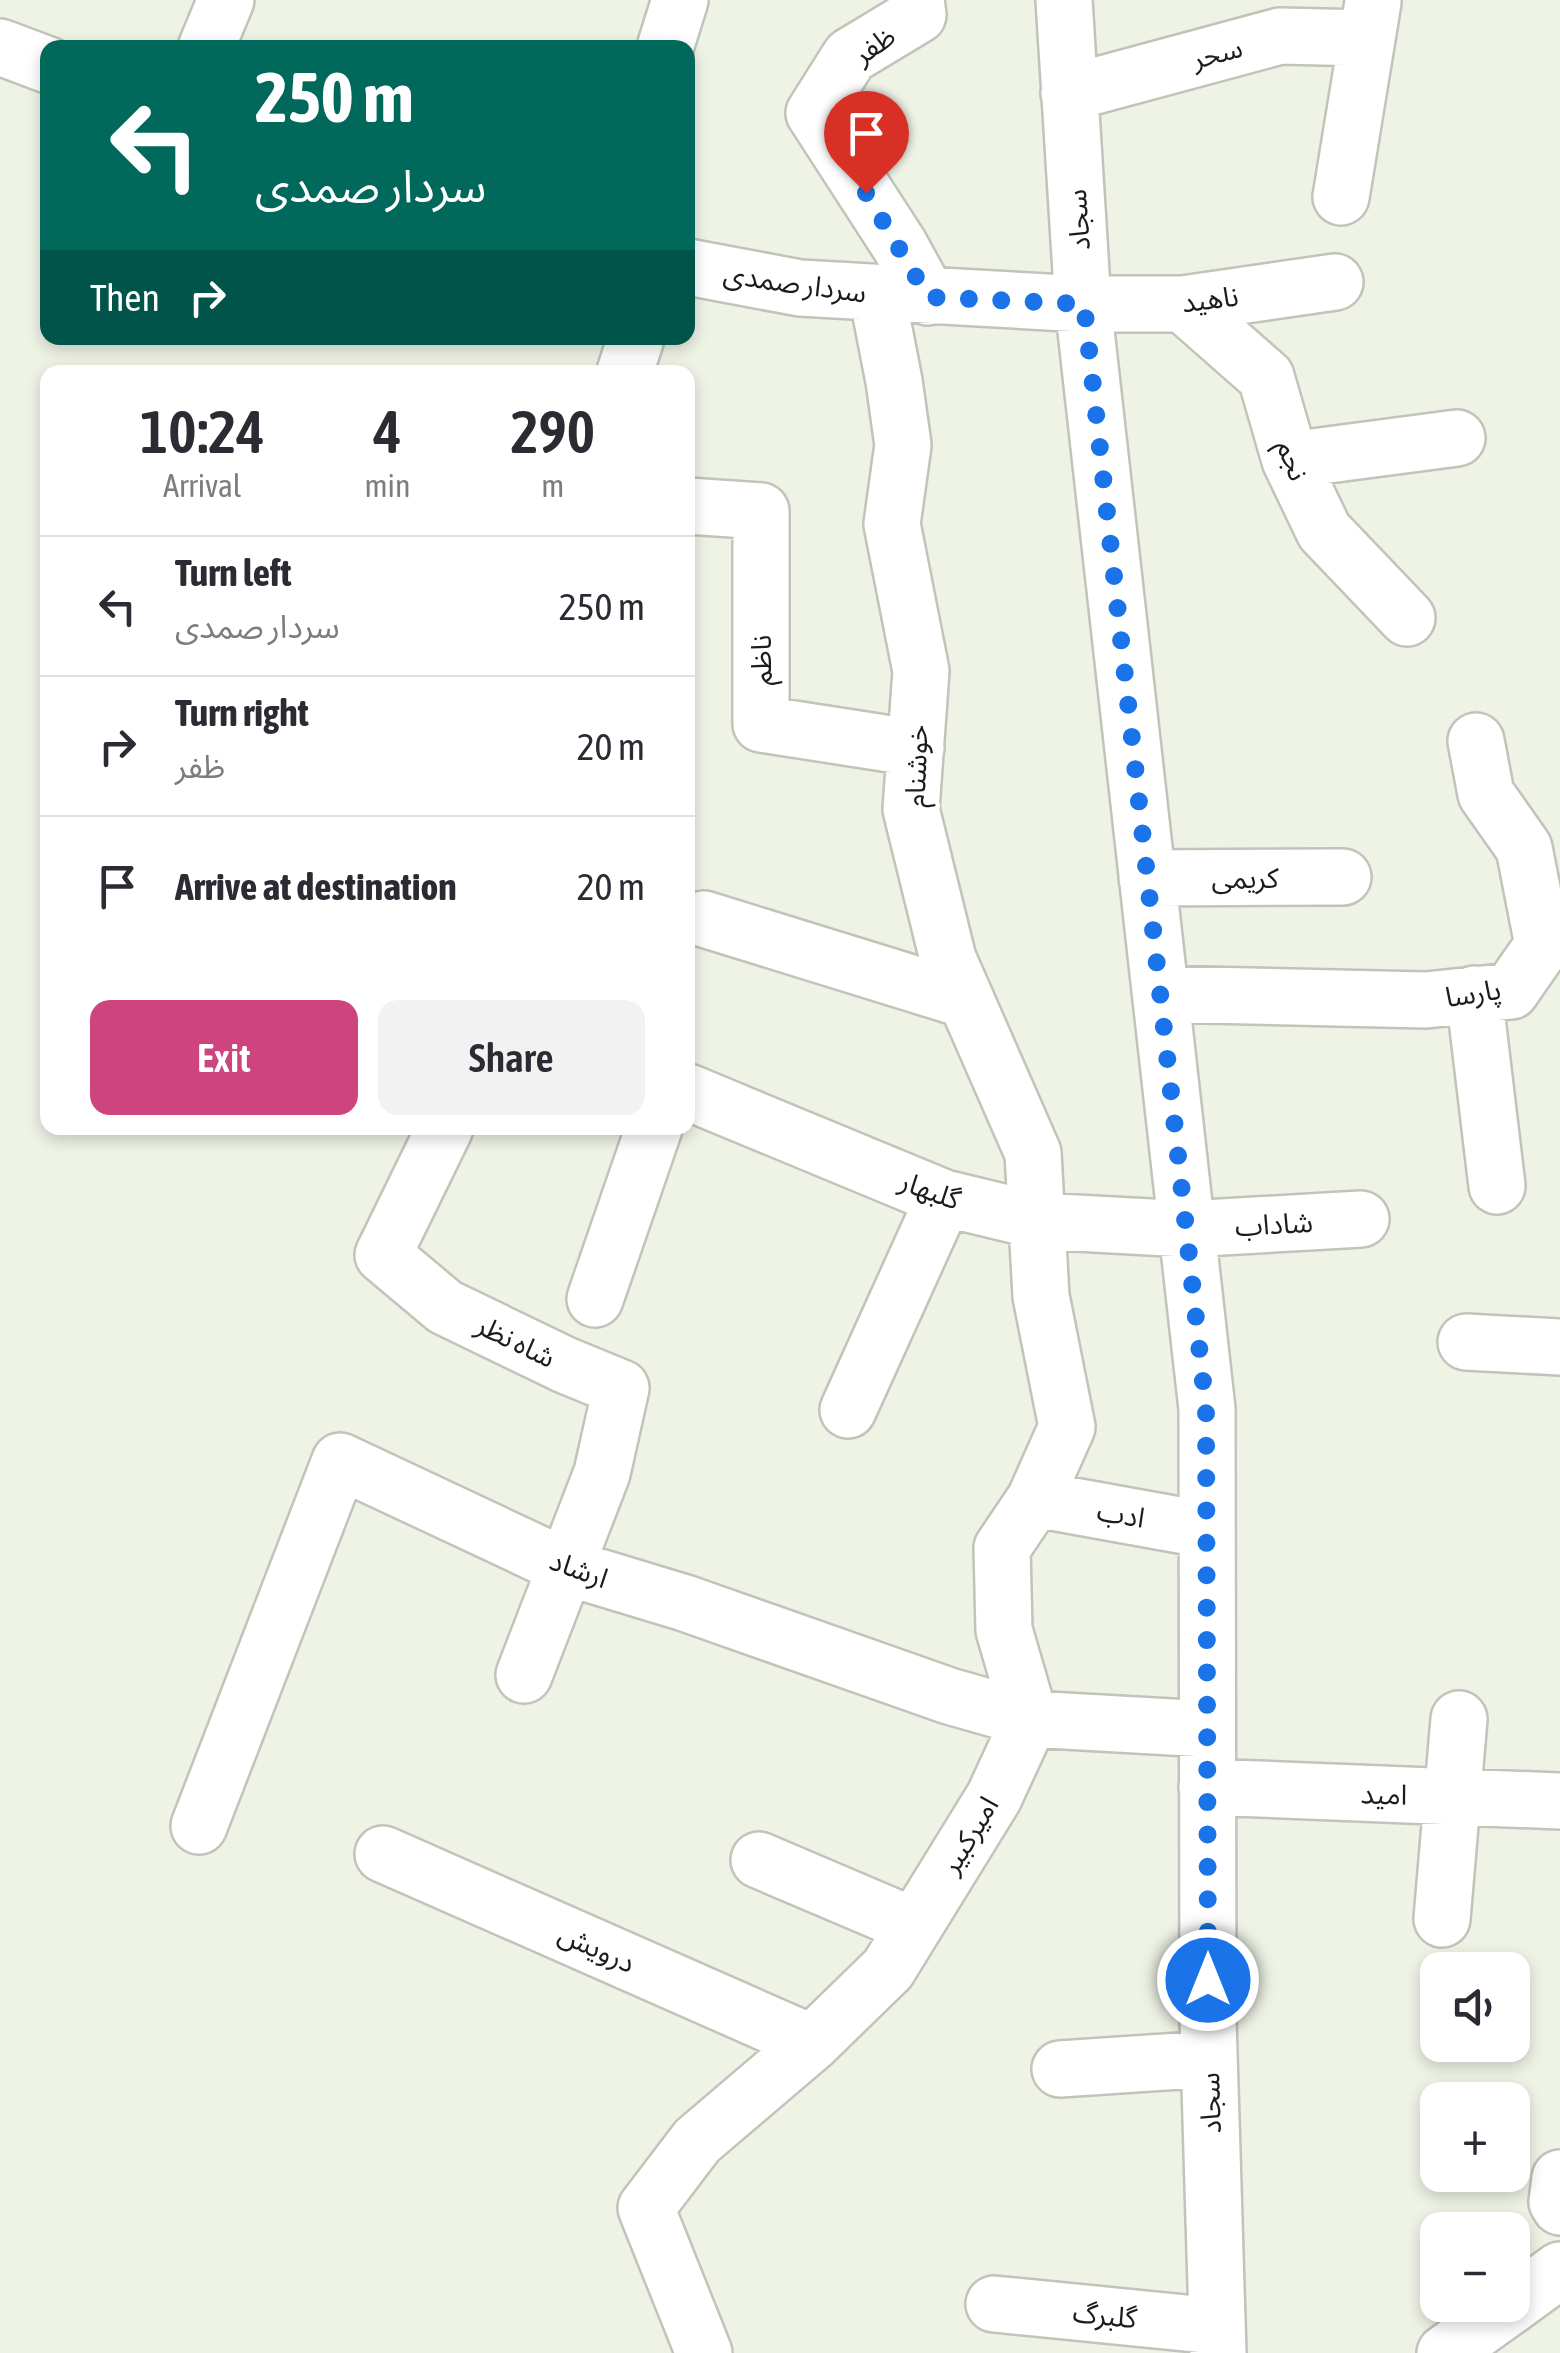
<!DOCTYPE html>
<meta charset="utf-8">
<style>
body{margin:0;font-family:"Asap Condensed","Noto Sans Arabic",sans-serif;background:#f2f2f3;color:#2b2b33;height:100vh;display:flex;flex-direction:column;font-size:38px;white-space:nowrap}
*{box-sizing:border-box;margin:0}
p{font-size:32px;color:#7c7c81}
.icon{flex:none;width:55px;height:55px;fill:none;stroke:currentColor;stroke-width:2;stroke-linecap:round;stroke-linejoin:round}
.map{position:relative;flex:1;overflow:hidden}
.sheet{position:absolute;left:40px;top:365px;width:655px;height:770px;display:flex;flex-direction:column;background:#fff;border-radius:20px;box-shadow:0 5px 15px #0003}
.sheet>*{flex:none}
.hud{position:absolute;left:40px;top:40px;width:655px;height:305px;border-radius:20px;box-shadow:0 5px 15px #0003;background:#00695c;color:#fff;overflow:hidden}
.buttons{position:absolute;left:1420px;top:1952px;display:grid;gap:20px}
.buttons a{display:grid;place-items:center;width:110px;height:110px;border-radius:20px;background:#fff;box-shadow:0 5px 15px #0003;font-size:50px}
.pin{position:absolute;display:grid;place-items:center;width:85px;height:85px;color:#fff;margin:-102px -42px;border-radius:50% 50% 50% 0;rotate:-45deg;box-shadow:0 0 10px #0007}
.pin .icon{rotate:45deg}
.me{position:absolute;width:110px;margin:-55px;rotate:0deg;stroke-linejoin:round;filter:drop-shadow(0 0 8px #0008)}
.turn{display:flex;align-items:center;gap:35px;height:210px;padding:0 50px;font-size:45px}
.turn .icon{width:130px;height:130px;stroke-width:2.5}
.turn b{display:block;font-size:70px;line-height:85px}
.then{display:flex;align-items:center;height:95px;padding:0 50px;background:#0003;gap:20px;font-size:38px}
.eta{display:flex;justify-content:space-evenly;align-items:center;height:170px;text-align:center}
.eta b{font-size:60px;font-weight:600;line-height:70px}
.action{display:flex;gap:20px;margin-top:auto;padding:20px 50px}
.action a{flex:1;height:115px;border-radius:20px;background:#cd447e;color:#fff;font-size:40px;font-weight:600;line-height:115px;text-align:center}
.action a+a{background:#f2f2f3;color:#2b2b33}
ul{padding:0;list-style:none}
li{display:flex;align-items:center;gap:30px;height:140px;padding:0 50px;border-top:2px solid #e1e1e2}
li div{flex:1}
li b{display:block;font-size:38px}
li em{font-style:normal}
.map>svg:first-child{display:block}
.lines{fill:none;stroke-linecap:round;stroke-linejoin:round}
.minor-casing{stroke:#c1c4b8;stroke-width:60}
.minor{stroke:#fff;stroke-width:55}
.route{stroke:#1a73e8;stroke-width:18;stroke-dasharray:0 32.4}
.labels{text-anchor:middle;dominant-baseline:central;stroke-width:9;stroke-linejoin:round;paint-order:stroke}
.street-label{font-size:28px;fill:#1c1d18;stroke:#fff}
</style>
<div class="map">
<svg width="1560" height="2353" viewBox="0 0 1560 2353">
<rect width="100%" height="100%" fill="#eff3e6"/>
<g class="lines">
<defs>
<path id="minor" d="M 916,0 L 918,15 L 850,56 L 814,113 L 900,246 L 928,297
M 1064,0 L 1083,304 L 1207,1409 L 1208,2019 L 1218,2353
M 0,47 L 48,65
M 206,48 L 226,0
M 665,48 L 680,0
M 1069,93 L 1280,36 L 1367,38
M 1341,197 L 1373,2
M 688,267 L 800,288 L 1083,304 L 1183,304 L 1335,282
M 1183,304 L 1266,377 L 1290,460 L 1324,531 L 1407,618
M 625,372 L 636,338
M 1290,460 L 1457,438
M 688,506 L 761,511 L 761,724 L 916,748
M 1147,878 L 1343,877
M 704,919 L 966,1000
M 1162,994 L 1426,1000 L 1511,991 L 1543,945 L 1524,848 L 1486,794 L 1476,741
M 1474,994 L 1497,1186
M 688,1092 L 944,1198 L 1039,1221 L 1187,1229 L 1361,1219
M 445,1128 L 383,1255 L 445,1307 L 565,1365 L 621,1388 L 602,1473 L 524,1675
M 595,1299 L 654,1128
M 1466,1342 L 1560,1347
M 848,1410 L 944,1198
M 1035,1499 L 1207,1530
M 1207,1787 L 1560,1801
M 199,1826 L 340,1461 L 566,1567 L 685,1603 L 949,1696 L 1030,1719 L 1207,1729
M 383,1854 L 812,2043
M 759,1860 L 914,1926
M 1442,1919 L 1459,1719
M 1060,2069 L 1209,2059
M 1560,2178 L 1557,2202 L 1560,2207
M 994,2304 L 1216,2326
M 1512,2305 L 1560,2270
M 704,2353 L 646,2208 L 697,2141 L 812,2043 L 888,1969 L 994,1797 L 1030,1719 L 1004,1630 L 1002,1548 L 1035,1499 L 1067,1427 L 1041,1296 L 1033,1153 L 948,959 L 911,809 L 921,671 L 892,524 L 903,445 L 894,381 L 877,294
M 1445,2353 L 1512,2305"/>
</defs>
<use href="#minor" class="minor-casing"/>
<use href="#minor" class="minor"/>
</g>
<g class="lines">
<path class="route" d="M 866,193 L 928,297 L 1084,304 L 1206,1409 L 1208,1980"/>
</g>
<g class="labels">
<g class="street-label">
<text transform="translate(874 45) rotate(-35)">ظفر</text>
<text transform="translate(1217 53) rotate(-15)">سحر</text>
<text transform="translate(1078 220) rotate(-94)">سجاد</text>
<text transform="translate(795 283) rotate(8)">سردار صمدی</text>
<text transform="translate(1210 299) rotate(-7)">ناهید</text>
<text transform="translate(1293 460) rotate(69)">نجم</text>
<text transform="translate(761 660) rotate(-90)">ناظم</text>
<text transform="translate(916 766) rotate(-88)">خوشنام</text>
<text x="1245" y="878">کریمی</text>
<text transform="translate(1473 993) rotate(-9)">پارسا</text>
<text transform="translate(930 1190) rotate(20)">گلبهار</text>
<text transform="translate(1274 1224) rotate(-3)">شاداب</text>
<text transform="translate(516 1341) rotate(26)">شاه نظر</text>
<text transform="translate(1121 1514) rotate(10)">ادب</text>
<text transform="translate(579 1569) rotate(20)">ارشاد</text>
<text transform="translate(1384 1794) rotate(2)">امید</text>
<text transform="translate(969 1835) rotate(-59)">امیرکبیر</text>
<text transform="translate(597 1948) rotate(24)">درویش</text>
<text transform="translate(1210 2103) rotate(-92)">سجاد</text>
<text transform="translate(1105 2315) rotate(6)">گلبرگ</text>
</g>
</g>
</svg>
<div class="buttons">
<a><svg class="icon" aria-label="sound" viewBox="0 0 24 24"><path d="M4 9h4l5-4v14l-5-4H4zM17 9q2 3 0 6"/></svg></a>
<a>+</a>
<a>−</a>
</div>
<div class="pin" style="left:866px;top:193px;background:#d93025"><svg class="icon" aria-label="arrive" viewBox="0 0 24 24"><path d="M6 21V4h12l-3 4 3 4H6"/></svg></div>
<svg class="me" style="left:1208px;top:1980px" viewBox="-20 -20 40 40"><circle r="17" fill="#1a73e8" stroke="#fff" stroke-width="3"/><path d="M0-11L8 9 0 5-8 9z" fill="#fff"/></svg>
<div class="hud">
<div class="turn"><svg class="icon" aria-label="left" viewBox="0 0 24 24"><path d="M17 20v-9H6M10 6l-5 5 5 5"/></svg><div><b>250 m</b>سردار صمدی</div></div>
<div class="then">Then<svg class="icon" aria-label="right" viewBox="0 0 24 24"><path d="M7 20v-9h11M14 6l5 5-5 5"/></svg></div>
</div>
<section class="sheet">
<div class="eta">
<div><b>10:24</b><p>Arrival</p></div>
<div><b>4</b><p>min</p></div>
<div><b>290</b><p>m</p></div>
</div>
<ul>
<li><svg class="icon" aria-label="left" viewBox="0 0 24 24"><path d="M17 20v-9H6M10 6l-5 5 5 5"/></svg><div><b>Turn left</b><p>سردار صمدی</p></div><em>250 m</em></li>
<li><svg class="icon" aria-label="right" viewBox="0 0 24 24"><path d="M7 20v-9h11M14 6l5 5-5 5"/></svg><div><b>Turn right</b><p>ظفر</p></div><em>20 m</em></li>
<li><svg class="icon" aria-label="arrive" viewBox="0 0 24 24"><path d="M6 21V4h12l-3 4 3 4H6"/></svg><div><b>Arrive at destination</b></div><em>20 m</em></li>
</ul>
<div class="action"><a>Exit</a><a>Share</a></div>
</section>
</div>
